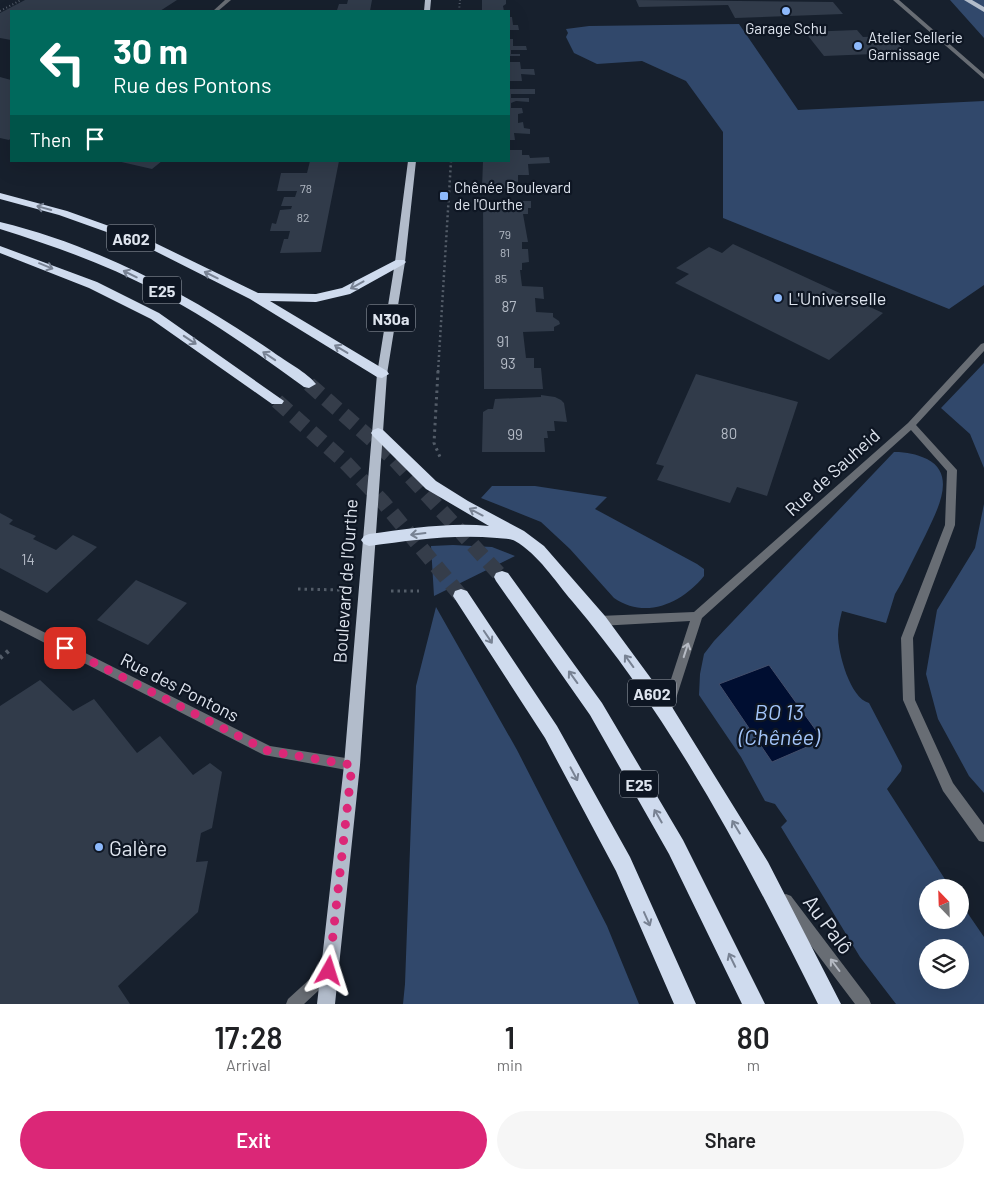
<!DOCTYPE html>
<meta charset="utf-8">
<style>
body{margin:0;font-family:Barlow,sans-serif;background:#f6f6f6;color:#202124;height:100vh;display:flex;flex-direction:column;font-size:19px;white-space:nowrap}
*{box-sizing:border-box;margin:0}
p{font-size:16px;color:#757577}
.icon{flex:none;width:28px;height:28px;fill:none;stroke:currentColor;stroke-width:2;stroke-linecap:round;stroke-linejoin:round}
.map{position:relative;height:1004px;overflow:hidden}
.drawer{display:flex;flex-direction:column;background:#fff;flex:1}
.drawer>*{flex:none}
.hud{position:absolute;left:10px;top:10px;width:500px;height:152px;border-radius:0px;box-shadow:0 5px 20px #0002;background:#00695c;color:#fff;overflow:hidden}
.needle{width:32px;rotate:337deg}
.controls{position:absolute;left:919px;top:879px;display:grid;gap:10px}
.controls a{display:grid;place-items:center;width:50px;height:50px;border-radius:50%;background:#fff;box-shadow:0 5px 20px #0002;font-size:25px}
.pin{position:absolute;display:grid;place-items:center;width:42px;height:42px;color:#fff;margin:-21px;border-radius:10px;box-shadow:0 2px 8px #0006}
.me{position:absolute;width:55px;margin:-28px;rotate:6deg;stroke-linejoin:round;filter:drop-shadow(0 0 4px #0008)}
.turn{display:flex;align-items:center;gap:18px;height:105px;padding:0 20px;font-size:22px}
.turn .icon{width:65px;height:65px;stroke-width:2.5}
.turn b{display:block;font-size:35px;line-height:42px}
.then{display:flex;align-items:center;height:48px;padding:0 20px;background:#0003;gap:10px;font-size:19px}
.eta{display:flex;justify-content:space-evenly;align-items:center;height:85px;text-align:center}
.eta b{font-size:30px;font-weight:600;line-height:35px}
.primary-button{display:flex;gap:10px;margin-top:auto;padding:10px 20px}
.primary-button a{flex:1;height:58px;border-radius:30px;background:#db2777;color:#fff;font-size:20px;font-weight:600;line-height:58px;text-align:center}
.primary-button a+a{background:#f6f6f6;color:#202124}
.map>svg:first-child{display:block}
.green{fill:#31486b;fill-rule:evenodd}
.water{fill:#000e31;stroke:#434e6a}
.building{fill:#313b4a}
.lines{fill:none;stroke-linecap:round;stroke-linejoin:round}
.motorway-tunnel{stroke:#353d4a;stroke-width:15;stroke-dasharray:15 8;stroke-linecap:butt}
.path-far3{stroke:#535c68;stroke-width:2;stroke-dasharray:1 2.5;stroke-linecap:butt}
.path-far2{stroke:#535c68;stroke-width:2.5;stroke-dasharray:2 3;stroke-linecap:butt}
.path-far1{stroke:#535c68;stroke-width:3;stroke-dasharray:2.5 4;stroke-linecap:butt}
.path{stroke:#535c68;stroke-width:4.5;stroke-dasharray:3 5;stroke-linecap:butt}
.service{fill:#686d74;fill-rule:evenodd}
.minor{fill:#686d74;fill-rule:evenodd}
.primary{fill:#b2bccb;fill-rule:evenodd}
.motorway{fill:#cfdbee;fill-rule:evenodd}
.oneway{stroke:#788293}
.oneway2{stroke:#b5bac3}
.route{stroke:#db2777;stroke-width:9;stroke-dasharray:0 16.2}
.poi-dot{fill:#8db9fc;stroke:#0e1623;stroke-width:2}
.labels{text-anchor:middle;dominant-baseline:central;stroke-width:4.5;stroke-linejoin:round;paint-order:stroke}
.far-number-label{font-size:12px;fill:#b3bac5}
.far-poi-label{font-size:15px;fill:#dee4ee;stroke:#0e1623;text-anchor:start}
.number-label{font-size:15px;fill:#b3bac5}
.shield{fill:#0e1623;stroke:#a0a6b1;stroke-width:1}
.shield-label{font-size:16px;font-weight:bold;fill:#dee4ee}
.poi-label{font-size:18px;fill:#dee4ee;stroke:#0e1623;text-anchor:start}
.street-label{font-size:18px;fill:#dee4ee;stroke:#0e1623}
.near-poi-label{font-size:21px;fill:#dee4ee;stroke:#0e1623;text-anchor:start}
.near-street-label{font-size:21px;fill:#dee4ee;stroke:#0e1623}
.near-water-label{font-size:22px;font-style:italic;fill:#a3c5fa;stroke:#0e1623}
</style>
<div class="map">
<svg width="984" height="1004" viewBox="0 0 984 1004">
<rect width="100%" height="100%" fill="#17202d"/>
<path class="green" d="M 950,0 L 984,0 L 984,38 Z
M 739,24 L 798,110 L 984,101 L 984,285 L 949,309 L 723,218 L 723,132 L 686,81 L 642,61 L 597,64 L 574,53 L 566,37 L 568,33 L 566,29 L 589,26 Z
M 984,363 L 984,468 L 970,434 L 941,408 Z
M 894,452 C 908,452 915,454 927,459 C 958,475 936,512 926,534 C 918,550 910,566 902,582 L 895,594 L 886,623 L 842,611 C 840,619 838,627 838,635 C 838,653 850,698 869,703 L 902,766 L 901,771 L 887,789 L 950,887 L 928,888 L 928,920 L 960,920 L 960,902 L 984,937 L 984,1004 L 896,1004 L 860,957 L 781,827 L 787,821 L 775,804 L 765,801 L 741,757 L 699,695 L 700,674 L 704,654 L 714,641 ZM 928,948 L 960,948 L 960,980 L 928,980 Z
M 492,486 L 535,486 L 607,497 L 595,509 L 697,564 L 704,569 L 704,576 C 682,603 646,620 614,598 L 570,549 L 541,522 L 481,498 Z
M 984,504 L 984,793 L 969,776 L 938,719 L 926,674 L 937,610 L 975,548 Z
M 453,545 L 492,547 L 515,556 L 434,596 L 431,546 Z
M 436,607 L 517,750 L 607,926 L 639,1004 L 403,1004 L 405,984 L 416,686 Z"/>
<path class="water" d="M 769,665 L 823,740 L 772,762 L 719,684 Z"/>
<path class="building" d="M 25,0 L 177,0 L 160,11 L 11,11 L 11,40 L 0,38 L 0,13 Z
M 348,0 L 372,0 L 370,11 L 337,10 L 339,4 L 347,4 Z
M 482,0 L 506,0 L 506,4 L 503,6 L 504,11 L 482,11 Z
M 636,0 L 833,2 L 843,14 L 735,18 L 728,5 L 639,7 Z
M 509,17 L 512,17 L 513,25 L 518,25 L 519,30 L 509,30 Z
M 857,30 L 863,37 L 888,36 L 904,49 L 896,50 L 899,53 L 824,56 L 805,32 Z
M 509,39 L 513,39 L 513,46 L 526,46 L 527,50 L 511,50 L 511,54 L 520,54 L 520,56 L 509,56 Z
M 509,62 L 520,62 L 521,69 L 534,69 L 535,75 L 521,74 L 522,81 L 509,81 Z
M 0,77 L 11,80 L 11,138 L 9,140 L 0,138 Z
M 509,89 L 535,89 L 535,94 L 511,94 L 511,98 L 529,98 L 529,102 L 516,101 L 511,103 L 511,108 L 522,108 L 523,113 L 518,114 L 518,123 L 523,122 L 524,128 L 530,129 L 530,134 L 514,133 L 515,140 L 509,140 Z
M 509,150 L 522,150 L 522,155 L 529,155 L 530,158 L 549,157 L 550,163 L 528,164 L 529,175 L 518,175 L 518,182 L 515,181 L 517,189 L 482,188 L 483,161 L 509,161 Z
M 117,161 L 162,161 L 152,169 Z
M 310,161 L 339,161 L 321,252 L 280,253 L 284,239 L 288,239 L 290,231 L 270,231 L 272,223 L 276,224 L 280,210 L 291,209 L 292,206 L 281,206 L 284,197 L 295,197 L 297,191 L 277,191 L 281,173 L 307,173 Z
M 483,201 L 531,201 L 531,208 L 528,208 L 528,214 L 523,214 L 528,242 L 522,242 L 522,249 L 528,249 L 529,262 L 522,263 L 522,270 L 520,270 L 522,286 L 543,287 L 544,299 L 535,298 L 536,312 L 553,313 L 553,317 L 559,321 L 560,324 L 554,327 L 554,331 L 523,332 L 526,358 L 534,358 L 534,368 L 541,368 L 543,389 L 484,389 Z
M 733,244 L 883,313 L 829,360 L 675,283 L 689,274 L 676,268 L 709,247 L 722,253 Z
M 696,374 L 798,402 L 767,496 L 737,487 L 730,503 L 657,480 L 664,466 L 656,464 Z
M 541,395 L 555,397 L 561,400 L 564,403 L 567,422 L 554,421 L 555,431 L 547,431 L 548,438 L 544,438 L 545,452 L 482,452 L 483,412 L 488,409 L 493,409 L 495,399 L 541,397 Z
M 0,513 L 13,520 L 9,524 L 36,536 L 33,539 L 56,550 L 73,535 L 97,547 L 47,593 L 0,568 Z
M 136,580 L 187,603 L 148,645 L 97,620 Z
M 40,680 L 73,711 L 94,699 L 137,753 L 160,736 L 193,775 L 210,763 L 222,772 L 212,828 L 201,833 L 196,862 L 208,861 L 198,912 L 118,986 L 130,1004 L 0,1004 L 0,706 Z"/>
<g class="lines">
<path class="motorway-tunnel" d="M 309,384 L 395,460 L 502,577
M 277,401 L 345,462 L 383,502 L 461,596"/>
<path class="path-far3" d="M 0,11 L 21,0
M 459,11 L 460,0"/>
<path class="path-far2" d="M 438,372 L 451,161"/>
<path class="path-far1" d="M 438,371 L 434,443 L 440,457
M 298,589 L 340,590
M 391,591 L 419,591"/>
<path class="path" d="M 0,658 L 12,648"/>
<path class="service" d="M 225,0 L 231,0 L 218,11 L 213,11 Z"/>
<path class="minor" d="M 893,0 L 899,0 L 984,74 L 984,79 Z
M 984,343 L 984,351 L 916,425 L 957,470 L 955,525 L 913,638 L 915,700 L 953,783 L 984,825 L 984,842 L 979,841 L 943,791 L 903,700 L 901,638 L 945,525 L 947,471 L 911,430 L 702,618 L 670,717 L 666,718 L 662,717 L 660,713 L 690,621 L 599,626 L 595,624 L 593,621 L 595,618 L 599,616 L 694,612 L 908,423 L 981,344 Z
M 0,610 L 270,746 L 352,759 L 356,761 L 358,765 L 356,769 L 352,771 L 264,755 L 0,620 Z
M 786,894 L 791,896 L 869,999 L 871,1004 L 855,1004 L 781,906 L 779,901 L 781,896 Z
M 328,965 L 333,967 L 335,972 L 333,977 L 304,1004 L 286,1004 L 288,999 L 323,967 Z"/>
<path class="primary" d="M 425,0 L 431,0 L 430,11 L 424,11 Z
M 964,0 L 972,0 L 984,7 L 984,12 Z
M 408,161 L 416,161 L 405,262 L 387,374 L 360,765 L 335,1004 L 317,1004 L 344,765 L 377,374 L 395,262 Z"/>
<path class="motorway" d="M 0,193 L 67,211 L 151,241 L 258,293 L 316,294 L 342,288 L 396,260 L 404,260 L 406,262 L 404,264 L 350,294 L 316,302 L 270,301 L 387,371 L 389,374 L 382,378 L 377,377 L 250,299 L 143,245 L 59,215 L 0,199 Z
M 0,222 C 99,246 190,295 273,352 C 285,361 308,373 316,384 L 309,388 L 304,387 C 257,353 210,319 158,292 C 108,265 54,246 0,229 Z
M 0,246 L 97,282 L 159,313 L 284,401 L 282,404 L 272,404 L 151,319 L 89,288 L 0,253 Z
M 378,428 L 383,430 L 436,481 L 468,501 L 524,531 L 544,546 L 605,616 L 672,707 L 768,862 L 841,1004 L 818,1004 C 748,864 674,721 572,601 C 555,581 538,554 515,541 C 511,538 502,539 497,538 C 454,534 412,540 369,546 L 364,544 L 361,540 L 364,536 L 369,534 C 409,529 449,522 489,526 L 426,489 L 373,436 L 371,433 L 373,430 Z
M 502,571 L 508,573 L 602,703 L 683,840 L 765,1004 L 742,1004 L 669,854 L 590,715 L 496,581 L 494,577 L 496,573 Z
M 461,589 L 467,591 L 557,726 L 630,857 L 696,1004 L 674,1004 L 616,871 L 545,738 L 453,596 L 455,591 Z"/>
</g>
<defs><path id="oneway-shaft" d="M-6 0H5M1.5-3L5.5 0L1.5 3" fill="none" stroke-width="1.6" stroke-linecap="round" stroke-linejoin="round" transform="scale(1.25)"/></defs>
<g class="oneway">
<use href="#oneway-shaft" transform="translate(44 208) rotate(-165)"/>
<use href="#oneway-shaft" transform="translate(46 266) rotate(22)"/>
<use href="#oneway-shaft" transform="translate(130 274) rotate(-154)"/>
<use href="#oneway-shaft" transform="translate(211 275) rotate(-154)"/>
<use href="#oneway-shaft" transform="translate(357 285) rotate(151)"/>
<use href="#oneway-shaft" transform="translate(190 340) rotate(34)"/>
<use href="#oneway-shaft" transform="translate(341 349) rotate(-149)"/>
<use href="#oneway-shaft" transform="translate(269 356) rotate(-146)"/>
<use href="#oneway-shaft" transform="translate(476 512) rotate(-152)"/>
<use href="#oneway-shaft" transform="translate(418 534) rotate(173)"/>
<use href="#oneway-shaft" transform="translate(488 637) rotate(56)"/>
<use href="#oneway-shaft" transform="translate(629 661) rotate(-126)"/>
<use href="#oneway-shaft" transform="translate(573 677) rotate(-126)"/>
<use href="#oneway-shaft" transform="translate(574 774) rotate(62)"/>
<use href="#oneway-shaft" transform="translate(658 816) rotate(-120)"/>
<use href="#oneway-shaft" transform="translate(736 827) rotate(-121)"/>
<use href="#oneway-shaft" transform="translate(647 919) rotate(66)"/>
<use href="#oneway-shaft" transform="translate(732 960) rotate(-116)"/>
</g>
<g class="oneway2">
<use href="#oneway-shaft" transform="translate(686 650) rotate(-72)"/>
<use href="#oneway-shaft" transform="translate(835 965) rotate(-127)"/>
</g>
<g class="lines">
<path class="route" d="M 65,648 L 268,751 L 352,765 L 329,971"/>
</g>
<g class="poi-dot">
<circle cx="786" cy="11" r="5"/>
<circle cx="858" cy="46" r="5"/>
<rect x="439" y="191" width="10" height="10" rx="2.5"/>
<circle cx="778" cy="298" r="5"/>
<circle cx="99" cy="847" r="5"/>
</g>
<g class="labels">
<g class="far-number-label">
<text x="306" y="188">78</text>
<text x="303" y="217">82</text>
<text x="505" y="234">79</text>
<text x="505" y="252">81</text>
<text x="501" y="278">85</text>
</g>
<g class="far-poi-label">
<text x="786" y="28" text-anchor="middle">Garage Schu</text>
<text x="868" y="37">Atelier Sellerie<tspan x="868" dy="17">Garnissage</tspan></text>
<text x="454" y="187">Chênée Boulevard<tspan x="454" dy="17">de l'Ourthe</tspan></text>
</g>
<g class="number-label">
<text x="509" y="306">87</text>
<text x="503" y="341">91</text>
<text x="508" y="363">93</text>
<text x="729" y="433">80</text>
<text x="515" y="434">99</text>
<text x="28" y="559">14</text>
</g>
<g class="shield">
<rect x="107" y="224.5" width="48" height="27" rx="4"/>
<rect x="143" y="276.5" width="38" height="27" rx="4"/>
<rect x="367" y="304.5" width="48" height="27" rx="4"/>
<rect x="628" y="679.5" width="48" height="27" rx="4"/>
<rect x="620" y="770.5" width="38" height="27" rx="4"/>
</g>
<g class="shield-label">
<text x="131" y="238">A602</text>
<text x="162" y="290">E25</text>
<text x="391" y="318">N30a</text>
<text x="652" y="693">A602</text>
<text x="639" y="784">E25</text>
</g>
<g class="poi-label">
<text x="788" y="298">L'Universelle</text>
</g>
<g class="street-label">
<text transform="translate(832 472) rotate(-42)">Rue de Sauheid</text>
<text transform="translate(345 581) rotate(-86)">Boulevard de l'Ourthe</text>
<text transform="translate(180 687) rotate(27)">Rue des Pontons</text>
</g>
<g class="near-poi-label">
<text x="109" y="847">Galère</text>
</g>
<g class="near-street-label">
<text transform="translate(829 924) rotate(53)">Au Palô</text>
</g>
<g class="near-water-label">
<text x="779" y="711">BO 13<tspan x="779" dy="25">(Chênée)</tspan></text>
</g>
</g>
</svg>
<div class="controls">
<a><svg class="needle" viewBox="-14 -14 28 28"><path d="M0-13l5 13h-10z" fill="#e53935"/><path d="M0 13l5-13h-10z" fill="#757577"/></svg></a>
<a><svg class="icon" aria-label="layers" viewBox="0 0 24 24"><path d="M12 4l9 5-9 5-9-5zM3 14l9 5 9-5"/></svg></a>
</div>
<div class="pin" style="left:65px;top:648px;background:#d93025"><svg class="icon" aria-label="arrive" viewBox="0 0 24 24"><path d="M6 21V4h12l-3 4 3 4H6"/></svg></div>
<svg class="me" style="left:329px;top:971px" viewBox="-20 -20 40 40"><path d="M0-17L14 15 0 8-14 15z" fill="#db2777" stroke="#fff" stroke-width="4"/></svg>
<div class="hud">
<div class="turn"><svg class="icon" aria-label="left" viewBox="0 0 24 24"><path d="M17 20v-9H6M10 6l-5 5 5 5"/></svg><div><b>30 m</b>Rue des Pontons</div></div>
<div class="then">Then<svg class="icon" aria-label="arrive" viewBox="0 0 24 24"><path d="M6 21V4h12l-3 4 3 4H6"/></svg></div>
</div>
</div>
<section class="drawer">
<div class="eta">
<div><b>17:28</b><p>Arrival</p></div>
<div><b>1</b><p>min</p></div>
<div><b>80</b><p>m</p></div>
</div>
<div class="primary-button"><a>Exit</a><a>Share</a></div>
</section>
